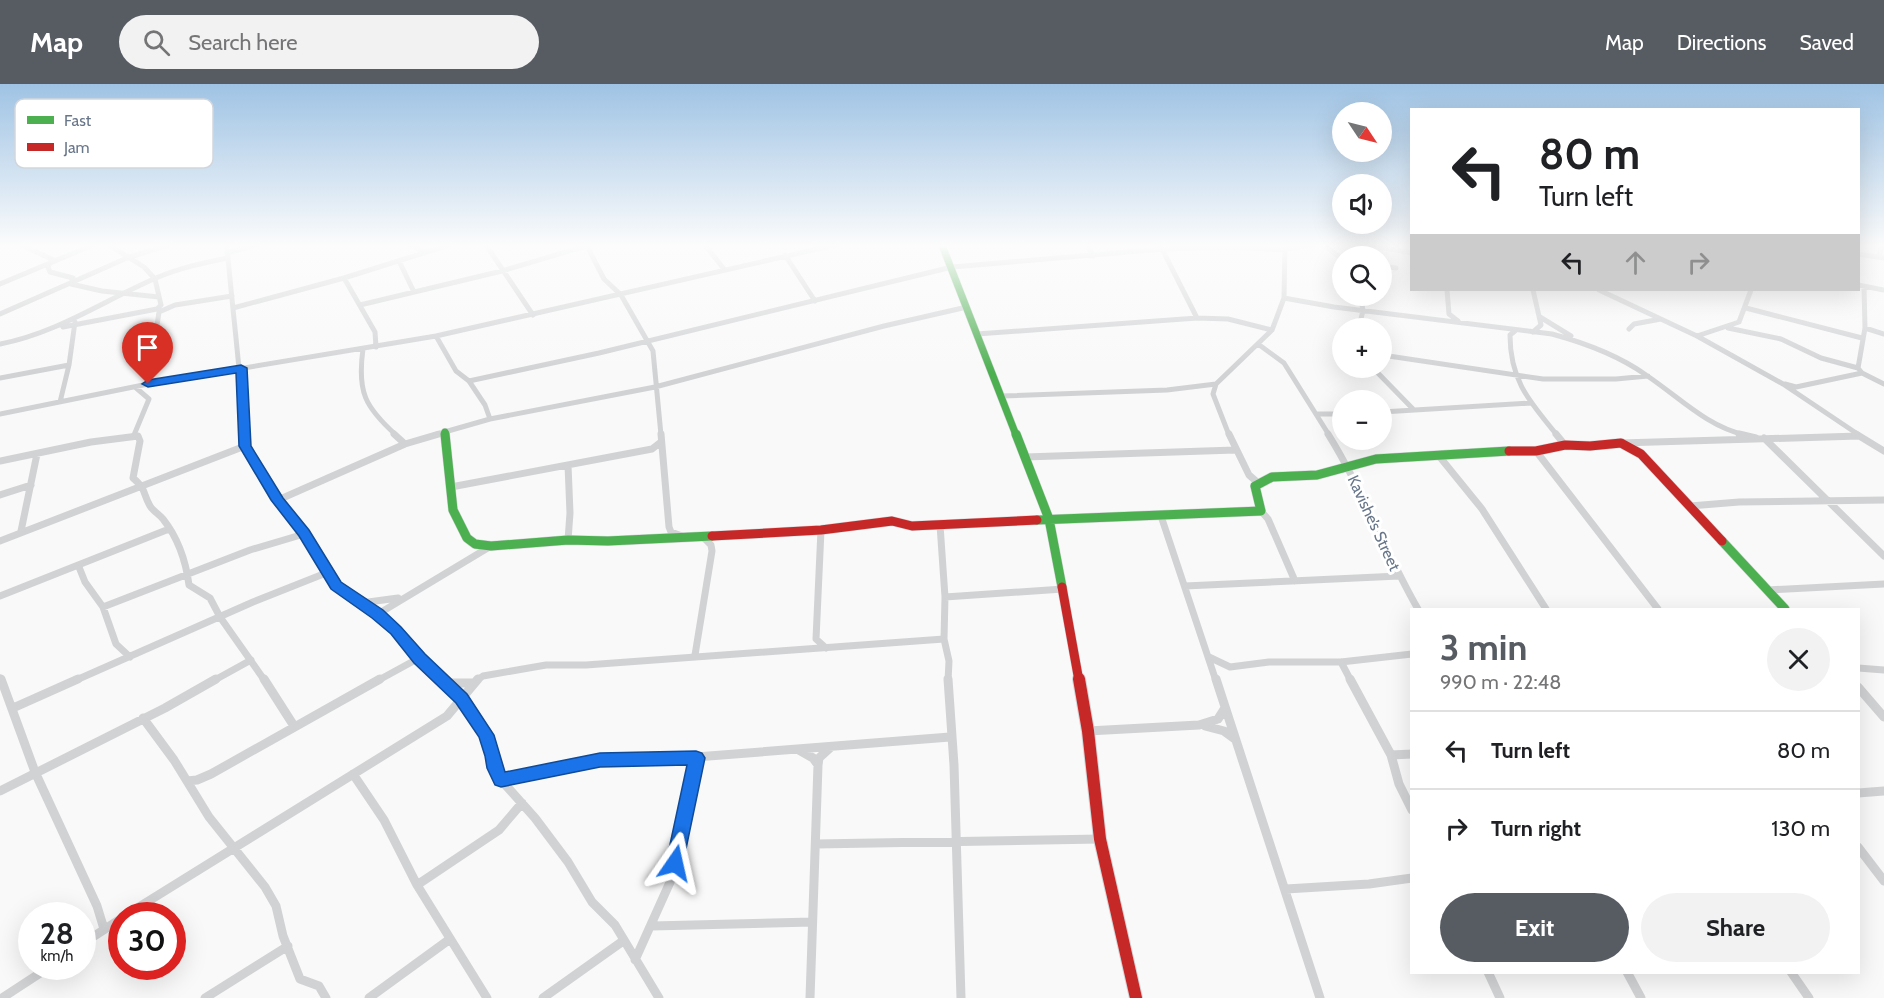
<!DOCTYPE html>
<meta charset="utf-8">
<style>
body{margin:0;font-family:Cabin,sans-serif;background:#f2f2f2;color:#202124;height:100vh;display:flex;flex-direction:column;font-size:22px;white-space:nowrap}
*{box-sizing:border-box;margin:0}
p{font-size:20px;color:#757577}
.icon{flex:none;width:33px;height:33px;fill:none;stroke:currentColor;stroke-width:2;stroke-linecap:round;stroke-linejoin:round}
.map{position:relative;flex:1;overflow:hidden}
.drawer{position:absolute;left:1410px;top:524px;width:450px;height:366px;display:flex;flex-direction:column;background:#fff;border-radius:0px;box-shadow:0 6px 24px #0002}
.drawer>*{flex:none}
.hud{position:absolute;left:1410px;top:24px;width:450px;height:183px;border-radius:0px;box-shadow:0 6px 24px #0002;background:#fff;color:#202124;overflow:hidden}
.needle{width:39px;rotate:125deg}
.fabs{position:absolute;left:1332px;top:18px;display:grid;gap:12px}
.fabs a{display:grid;place-items:center;width:60px;height:60px;border-radius:50%;background:#fff;box-shadow:0 6px 24px #0002;font-size:30px}
.speed{position:absolute;left:18px;top:818px;display:flex;gap:12px;font-size:30px;font-weight:700;text-align:center}
.speed>*{display:grid;place-content:center;width:78px;height:78px;border-radius:50%;background:#fff;box-shadow:0 6px 24px #0002;line-height:1}
.speed small{font-size:15px;font-weight:400}
.speed .limit{border:9px solid #d22;background:#fff;color:#111}
.pin{position:absolute;display:grid;place-items:center;width:51px;height:51px;color:#fff;margin:-62px -26px;border-radius:50% 50% 50% 0;rotate:-45deg;box-shadow:0 0 6px #0007}
.pin .icon{rotate:45deg}
.me{position:absolute;width:66px;margin:-33px;rotate:11deg;stroke-linejoin:round;filter:drop-shadow(0 0 4px #0008)}
.turn{display:flex;align-items:center;gap:21px;height:126px;padding:0 30px;font-size:27px}
.turn .icon{width:78px;height:78px;stroke-width:2.5}
.turn b{display:block;font-size:42px;line-height:51px}
.lanes{display:flex;align-items:center;height:57px;padding:0 30px;background:#0003;justify-content:center;gap:30px;direction:ltr}
.lanes .off{opacity:.35}
.round{display:grid;place-items:center;flex:none;width:63px;height:63px;border-radius:32px;background:#f2f2f2}
.headline{display:flex;align-items:center;justify-content:space-between;height:102px;padding:0 30px}
h1{font-size:36px;font-weight:800;line-height:45px;color:#575c63}
.action{display:flex;gap:12px;margin-top:auto;padding:12px 30px}
.action a{flex:1;height:69px;border-radius:36px;background:#575c63;color:#fff;font-size:24px;font-weight:800;line-height:69px;text-align:center}
.action a+a{background:#f2f2f2;color:#202124}
ul{padding:0;list-style:none}
li{display:flex;align-items:center;gap:18px;height:78px;padding:0 30px;border-top:2px solid #e0e0e0}
li div{flex:1}
li b{display:block;font-size:22px}
li em{font-style:normal}
header{display:flex;align-items:center;gap:36px;box-sizing:border-box;height:84px;padding:0 30px;background:#575c63;color:#fff}
header strong{font-size:28px}
nav{display:flex;gap:33px;margin-inline-start:auto;font-size:21px}
.search{width:420px;height:54px;background:#f2f2f2;display:flex;align-items:center;gap:15px;box-sizing:border-box;padding:0 21px;border-radius:33px;color:#757577;font-size:22px}
.map>svg:first-child{display:block}
.lines{fill:none;stroke-linecap:round;stroke-linejoin:round}
.fast-far1-casing{stroke:#d4d6d8;stroke-width:8}
.fast-casing{stroke:#d4d6d8;stroke-width:10}
.jam-far1-casing{stroke:#d4d6d8;stroke-width:10}
.jam-casing{stroke:#d4d6d8;stroke-width:14}
.street-far2{stroke:#d1d2d4;stroke-width:5}
.street-far1{stroke:#d1d2d4;stroke-width:7}
.street{stroke:#d1d2d4;stroke-width:9}
.fast-far1{stroke:#4caf50;stroke-width:7}
.fast{stroke:#4caf50;stroke-width:9}
.jam-far1{stroke:#c62828;stroke-width:9}
.jam{stroke:#c62828;stroke-width:12}
.route{fill:#1a73e8;stroke:#114b97;stroke-width:1.5}
.labels{text-anchor:middle;dominant-baseline:central;stroke-width:6;stroke-linejoin:round;paint-order:stroke}
.street-label{font-size:16px;fill:#68768a;stroke:#fff}
.key{fill:#fff;stroke:#d2d6dc;stroke-width:1.5}
.key-label{font-size:16px;fill:#68768a}
</style>
<header>
<strong>Map</strong>
<div class="search"><svg class="icon" aria-label="search" viewBox="0 0 24 24"><circle cx="10" cy="10" r="6"/><path d="M15 15l6 6"/></svg>Search here</div>
<nav><a>Map</a><a>Directions</a><a>Saved</a></nav>
</header>
<div class="map">
<svg width="1884" height="914" viewBox="0 0 1884 914">
<rect width="100%" height="100%" fill="#f9f9f9"/>
<g class="lines">
<defs>
<path id="fast-far1" d="M 942,161 L 1016,351
M 445,348 L 445,351"/>
<path id="fast" d="M 445,350 L 453,426 L 467,454 L 475,460 L 491,462 L 568,456 L 608,457 L 712,452
M 1016,350 L 1049,435 L 1062,503
M 1037,436 L 1261,427 L 1255,402 L 1272,393 L 1317,391 L 1376,375 L 1509,367
M 1722,457 L 1785,525"/>
<path id="jam-far1" d="M 1509,367 L 1536,367 L 1565,361 L 1590,362 L 1621,359 L 1641,370 L 1722,457
M 712,452 L 821,446 L 892,437 L 912,442 L 1037,436
M 1062,503 L 1079,597"/>
<path id="jam" d="M 1079,595 L 1088,647 L 1100,755 L 1136,914"/>
</defs>
<use href="#fast-far1" class="fast-far1-casing"/>
<use href="#fast" class="fast-casing"/>
<use href="#jam-far1" class="jam-far1-casing"/>
<use href="#jam" class="jam-casing"/>
<path class="street-far2" d="M 21,161 L 54,176
M 227,161 C 232,225 241,288 244,351
M 410,161 L 425,168
M 486,161 L 533,231
M 705,161 L 724,185
M 1087,161 L 1093,172
M 1324,161 L 1342,175
M 1369,161 L 1412,169
M 587,162 L 604,195 L 621,211 L 653,267 L 661,351
M 1161,163 L 1197,234
M 1285,165 L 1313,161
M 227,169 L 257,161
M 1858,170 L 1884,174
M 785,171 L 815,217
M 1363,172 L 1365,161
M 1879,173 L 1882,161
M 51,177 L 48,183 L 50,188 L 73,194 L 71,200 L 102,207 L 159,213
M 399,177 L 414,208
M 1382,182 L 1396,184
M 344,194 L 375,248 L 376,263
M 0,200 L 93,161
M 1858,201 L 1884,206
M 1447,206 L 1449,230 L 1458,237
M 1533,206 L 1541,241 L 1533,248
M 1599,206 L 1697,252 L 1783,300 L 1859,351
M 1284,214 L 1334,223 L 1552,250 C 1585,259 1618,271 1646,291 C 1679,313 1706,342 1745,351
M 360,221 L 502,187 L 589,161
M 233,224 L 344,194 L 449,161
M 1746,224 L 1862,254
M 0,230 L 127,174 L 168,161
M 1540,233 L 1571,252
M 63,243 L 157,225 L 161,221 L 155,195 L 144,183 L 109,161
M 1359,244 L 1363,226 L 1360,212
M 1728,244 L 1781,255 L 1821,274 L 1858,284
M 1865,244 L 1884,250
M 1629,245 L 1634,240 L 1661,235
M 1515,247 L 1510,251 C 1510,297 1530,318 1557,351
M 977,250 L 1197,234 L 1228,235 L 1272,246
M 436,252 L 456,287 L 469,297 L 599,269 L 952,183 L 1163,165 L 1231,163 L 1285,166
M 1697,252 L 1739,238 L 1751,206
M 0,260 C 57,249 103,217 156,194 C 179,184 203,179 227,174
M 1258,260 L 1284,279 L 1329,351
M 363,265 C 357,308 365,323 396,351
M 1382,271 L 1543,295 L 1616,295 L 1648,292
M 1373,284 L 1413,325
M 1862,289 L 1884,300
M 0,294 L 69,281
M 469,297 L 485,321 L 490,335
M 148,300 L 159,228 L 175,221 L 232,212
M 1216,300 L 1213,310 L 1229,351
M 1785,300 L 1796,303 L 1862,289 L 1858,284 L 1865,244 L 1864,202
M 1001,312 L 1167,306 L 1216,300 L 1272,246 L 1284,214 L 1285,161
M 60,318 L 69,281 L 75,238
M 1382,328 L 1531,319
M 0,330 L 148,300 L 436,252 L 835,161
M 1317,330 L 1342,330
M 134,351 L 149,315 L 135,303
M 434,351 L 490,335 L 655,303 L 884,242 L 967,223"/>
<path class="street-far1" d="M 244,350 L 248,368 L 336,502 L 378,530 L 444,597
M 394,350 L 405,360
M 661,350 L 669,443 L 671,448 L 682,452
M 1229,350 L 1249,391 L 1257,398
M 1328,350 C 1363,406 1385,468 1418,525
M 1556,350 L 1565,361
M 1739,350 L 1756,354
M 1856,350 L 1884,367
M 1764,354 L 1884,472
M 1621,359 L 1859,352
M 1536,367 L 1658,525
M 1439,372 L 1482,425 L 1546,525
M 1025,373 L 1235,366
M 0,377 L 91,358 L 138,352 L 140,357 L 133,394 C 147,406 142,408 150,422 C 153,427 159,430 163,435 C 178,454 186,478 189,501 L 210,514 L 220,533 L 265,597
M 568,381 L 570,429 L 568,456
M 451,403 L 652,365 L 661,358
M 0,411 L 31,401
M 278,416 L 405,360 L 439,350
M 1690,422 L 1739,418 L 1884,416
M 1261,427 L 1268,435 L 1295,497
M 1161,432 L 1216,597
M 940,441 L 945,513 L 944,555 L 949,577 L 948,597
M 821,446 L 816,555 L 826,564
M 21,447 L 37,370
M 0,457 L 245,362
M 79,483 L 85,498 L 103,523 L 116,560 L 130,573
M 1185,502 L 1399,492
M 1768,506 L 1884,500
M 0,512 L 169,445
M 945,513 L 1063,505
M 361,519 L 398,514
M 103,523 L 250,466 L 304,450
M 378,530 L 491,462
M 695,571 L 712,467 L 711,461 L 702,452
M 1209,573 L 1230,583 L 1269,578 L 1341,578 L 1412,570
M 1341,578 L 1351,597
M 1858,584 L 1884,586
M 0,594 L 1,597
M 74,597 L 253,518 L 326,489
M 213,597 L 251,576
M 377,597 L 419,574
M 476,597 L 483,592 L 546,581 L 586,581 L 944,555"/>
<path class="street" d="M 1,595 L 35,688 L 97,822 L 104,845
M 264,595 L 294,642
M 442,595 L 462,614 L 486,651 L 495,684 L 501,696 L 535,734 L 568,778 L 592,818 L 615,841 L 659,914
M 948,595 L 954,681 L 961,914
M 1216,595 L 1320,914
M 1350,595 L 1391,671 L 1399,700 L 1412,726
M 446,599 L 473,599
M 1858,603 L 1884,633
M 13,624 L 78,595
M 143,634 L 174,676 L 209,733 L 265,803 L 276,822 L 283,852 L 300,895 L 319,902 L 326,914
M 1205,642 L 1224,647 L 1235,655
M 1088,647 L 1199,641 L 1218,635 L 1225,624
M 799,666 L 813,674 L 818,681
M 1391,671 L 1412,670
M 353,690 L 384,736 L 417,801 L 487,914
M 501,696 L 600,676 L 696,673 L 950,653
M 187,697 L 197,696 L 211,690 L 380,595
M 0,707 L 165,624 L 216,595
M 1858,709 L 1884,707
M 816,760 L 1100,755
M 1858,763 L 1884,797
M 417,801 L 499,746 L 522,719
M 1286,805 L 1369,800 L 1412,794
M 126,831 L 447,632 L 478,595
M 652,842 L 812,838
M 82,860 L 122,834
M 635,876 L 671,796 L 696,673
M 1488,888 L 1500,914
M 1627,888 L 1641,914
M 1791,888 L 1809,914
M 2,914 L 51,882
M 205,914 L 288,862
M 369,914 L 450,855
M 543,914 L 623,857
M 810,914 L 818,681 L 819,674 L 830,664"/>
<use href="#fast-far1" class="fast-far1"/>
<use href="#fast" class="fast"/>
<use href="#jam-far1" class="jam-far1"/>
<use href="#jam" class="jam"/>
</g>
<linearGradient id="sky" x2="0" y2="1"><stop stop-color="#9fc3e4"/><stop offset="0.56" stop-color="#fcfcfc"/><stop offset="1" stop-color="#fcfcfc" stop-opacity="0"/></linearGradient>
<rect width="1884" height="289" fill="url(#sky)"/>
<path class="route" d="M 241,281 L 247,284 L 251,362 L 283,414 L 309,446 L 341,498 L 383,526 L 401,543 L 425,570 L 467,610 L 494,651 L 505,688 L 600,669 L 696,667 L 702,669 L 705,674 L 682,784 L 675,787 L 669,784 L 666,779 L 687,681 L 600,683 L 501,703 L 495,701 L 487,684 L 485,672 L 479,653 L 456,619 L 414,579 L 391,550 L 372,534 L 331,505 L 299,452 L 271,416 L 239,362 L 236,289 L 148,303 L 142,300 L 148,296 Z"/>
<g class="labels">
<g class="street-label">
<text transform="translate(1374 439) rotate(65)">Kavishe’s Street</text>
</g>
</g>
<rect x="15" y="15" width="198" height="69" rx="9" class="key"/>
<rect x="27" y="32" width="27" height="8" fill="#4caf50"/>
<rect x="27" y="59" width="27" height="8" fill="#c62828"/>
<g class="key-label">
<text x="64" y="42">Fast</text>
<text x="64" y="69">Jam</text>
</g>
</svg>
<div class="fabs">
<a><svg class="needle" viewBox="-14 -14 28 28"><path d="M0-13l5 13h-10z" fill="#e53935"/><path d="M0 13l5-13h-10z" fill="#757577"/></svg></a>
<a><svg class="icon" aria-label="sound" viewBox="0 0 24 24"><path d="M4 9h4l5-4v14l-5-4H4zM17 9q2 3 0 6"/></svg></a>
<a><svg class="icon" aria-label="search" viewBox="0 0 24 24"><circle cx="10" cy="10" r="6"/><path d="M15 15l6 6"/></svg></a>
<a>+</a>
<a>−</a>
</div>
<div class="speed"><div>28<small>km/h</small></div><div class="limit">30</div></div>
<div class="pin" style="left:148px;top:300px;background:#d93025"><svg class="icon" aria-label="arrive" viewBox="0 0 24 24"><path d="M6 21V4h12l-3 4 3 4H6"/></svg></div>
<svg class="me" style="left:675px;top:779px" viewBox="-20 -20 40 40"><path d="M0-17L14 15 0 8-14 15z" fill="#1a73e8" stroke="#fff" stroke-width="4"/></svg>
<div class="hud">
<div class="turn"><svg class="icon" aria-label="left" viewBox="0 0 24 24"><path d="M17 20v-9H6M10 6l-5 5 5 5"/></svg><div><b>80 m</b>Turn left</div></div>
<div class="lanes"><svg class="icon" aria-label="left" viewBox="0 0 24 24"><path d="M17 20v-9H6M10 6l-5 5 5 5"/></svg><svg class="icon off" aria-label="ahead" viewBox="0 0 24 24"><path d="M12 20V5M6 11l6-6 6 6"/></svg><svg class="icon off" aria-label="right" viewBox="0 0 24 24"><path d="M7 20v-9h11M14 6l5 5-5 5"/></svg></div>
</div>
<section class="drawer">
<div class="headline"><div><h1>3 min</h1><p>990 m · 22:48</p></div><a class="round"><svg class="icon" aria-label="close" viewBox="0 0 24 24"><path d="M6 6l12 12M18 6L6 18"/></svg></a></div>
<ul>
<li><svg class="icon" aria-label="left" viewBox="0 0 24 24"><path d="M17 20v-9H6M10 6l-5 5 5 5"/></svg><div><b>Turn left</b></div><em>80 m</em></li>
<li><svg class="icon" aria-label="right" viewBox="0 0 24 24"><path d="M7 20v-9h11M14 6l5 5-5 5"/></svg><div><b>Turn right</b></div><em>130 m</em></li>
</ul>
<div class="action"><a>Exit</a><a>Share</a></div>
</section>
</div>
